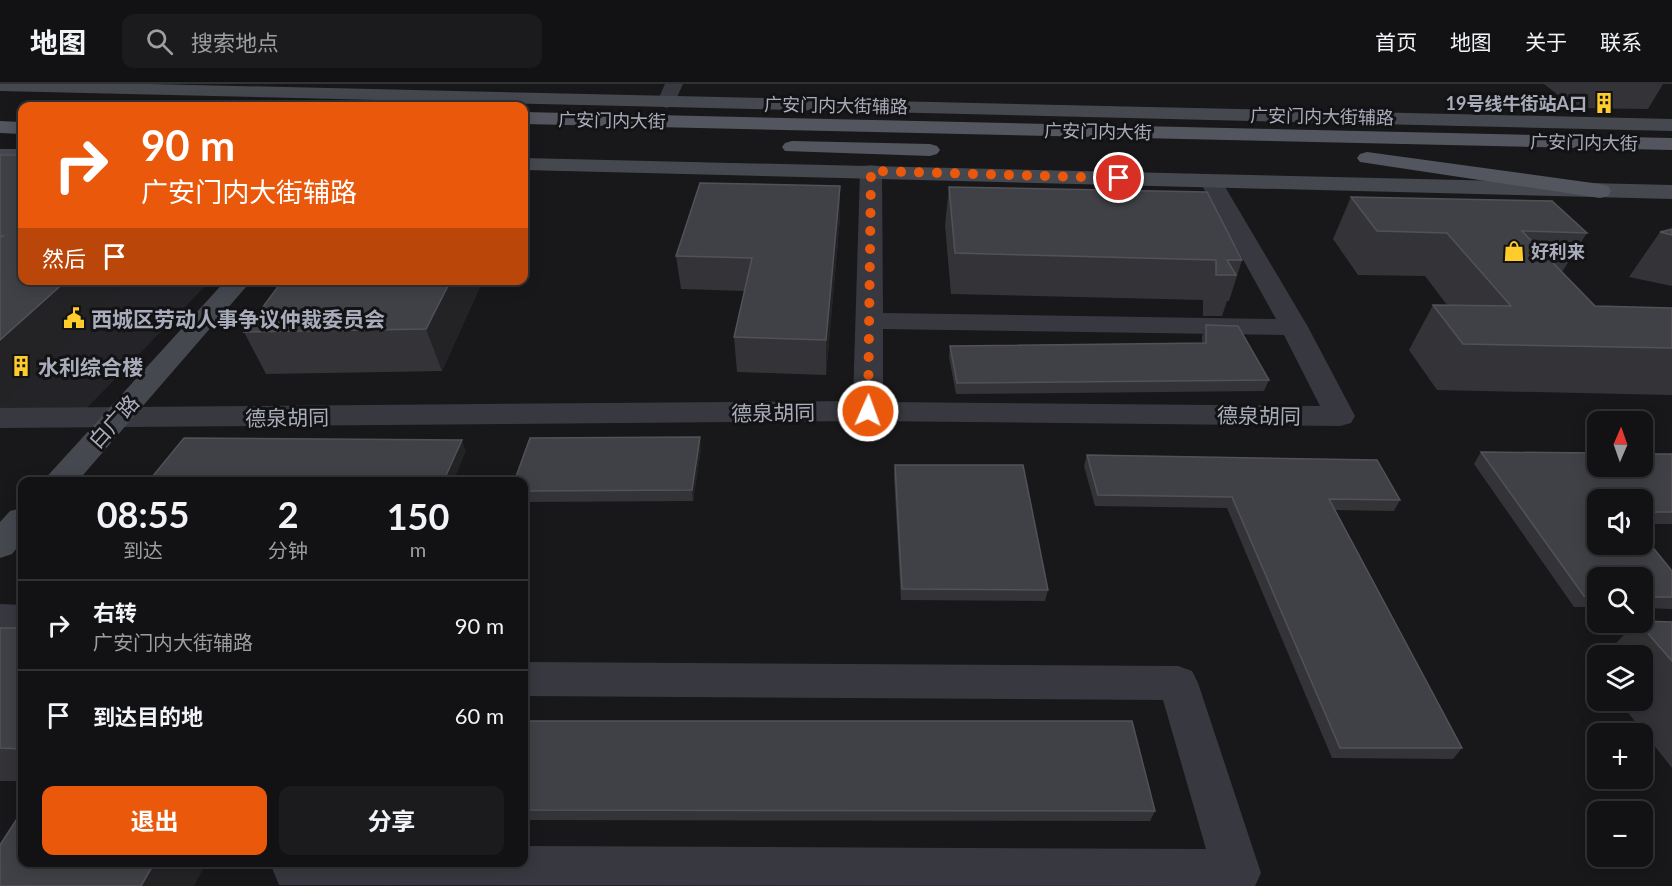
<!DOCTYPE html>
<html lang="zh">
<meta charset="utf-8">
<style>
body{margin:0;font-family:Lato,"Noto Sans SC",sans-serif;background:#1b1b1d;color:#f1f3f6;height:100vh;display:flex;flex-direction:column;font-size:22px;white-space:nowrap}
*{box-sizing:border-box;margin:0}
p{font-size:20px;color:#9c9ea0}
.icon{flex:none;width:33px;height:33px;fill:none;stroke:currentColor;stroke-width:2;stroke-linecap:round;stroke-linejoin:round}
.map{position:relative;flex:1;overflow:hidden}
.details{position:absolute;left:18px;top:393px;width:510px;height:390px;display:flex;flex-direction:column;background:#121214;border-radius:12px;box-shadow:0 3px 15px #0003,0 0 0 2px #313234}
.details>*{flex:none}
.top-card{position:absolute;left:18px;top:18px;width:510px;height:183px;border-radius:12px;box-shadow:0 3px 15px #0003,0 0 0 2px #313234;background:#ea580c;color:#fff;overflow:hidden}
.needle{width:39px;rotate:2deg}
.tools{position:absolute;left:1587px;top:327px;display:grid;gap:12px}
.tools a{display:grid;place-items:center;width:66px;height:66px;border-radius:12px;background:#121214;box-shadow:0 3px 15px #0003,0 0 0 2px #313234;font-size:30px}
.pin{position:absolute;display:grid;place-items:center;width:51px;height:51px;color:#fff;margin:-26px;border:3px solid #fff;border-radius:50%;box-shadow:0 2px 6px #0007}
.me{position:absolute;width:66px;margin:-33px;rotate:2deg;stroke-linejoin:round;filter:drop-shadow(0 0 4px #0008)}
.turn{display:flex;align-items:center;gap:21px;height:126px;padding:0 24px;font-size:27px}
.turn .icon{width:78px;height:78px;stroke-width:2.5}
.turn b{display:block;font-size:42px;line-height:51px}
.then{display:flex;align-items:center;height:57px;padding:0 24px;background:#0003;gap:12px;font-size:22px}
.eta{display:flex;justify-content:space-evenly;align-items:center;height:102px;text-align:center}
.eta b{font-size:36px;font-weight:700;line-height:42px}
.cta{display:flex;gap:12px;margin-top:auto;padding:12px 24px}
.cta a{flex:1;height:69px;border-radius:12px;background:#ea580c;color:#fff;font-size:24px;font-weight:700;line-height:69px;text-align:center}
.cta a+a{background:#1b1b1d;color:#f1f3f6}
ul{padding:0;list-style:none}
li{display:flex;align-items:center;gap:18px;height:90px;padding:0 24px;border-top:2px solid #313234}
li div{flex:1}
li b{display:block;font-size:22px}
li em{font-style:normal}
header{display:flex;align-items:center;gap:36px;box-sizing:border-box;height:84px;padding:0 30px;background:#121214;border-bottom:2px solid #313234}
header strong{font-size:28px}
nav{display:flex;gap:33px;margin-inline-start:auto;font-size:21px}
.search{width:420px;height:54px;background:#1b1b1d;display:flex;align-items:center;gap:15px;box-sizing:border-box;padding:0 21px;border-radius:12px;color:#9c9ea0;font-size:22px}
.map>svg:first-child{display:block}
.built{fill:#242428}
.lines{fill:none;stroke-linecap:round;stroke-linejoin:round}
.street{fill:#383940;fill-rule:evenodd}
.secondary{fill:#464850;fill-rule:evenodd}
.primary{fill:#54565f;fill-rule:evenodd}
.wall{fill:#343438}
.shaded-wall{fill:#232326}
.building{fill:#404146;stroke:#515258;stroke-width:1.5}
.route{stroke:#ea580c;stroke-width:10;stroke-dasharray:0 18}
.labels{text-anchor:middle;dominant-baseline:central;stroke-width:6;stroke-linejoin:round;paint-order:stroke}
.far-poi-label{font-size:18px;font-weight:bold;fill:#a9adbb;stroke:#131315;text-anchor:end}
.far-street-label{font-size:18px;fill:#a9adbb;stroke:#131315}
.poi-label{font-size:21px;font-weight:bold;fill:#a9adbb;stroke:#131315;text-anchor:start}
.street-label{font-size:21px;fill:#a9adbb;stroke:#131315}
</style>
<header>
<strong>地图</strong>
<div class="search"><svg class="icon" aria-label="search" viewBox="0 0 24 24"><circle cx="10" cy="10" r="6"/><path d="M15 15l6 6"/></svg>搜索地点</div>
<nav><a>首页</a><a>地图</a><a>关于</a><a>联系</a></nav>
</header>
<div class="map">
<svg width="1672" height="802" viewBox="0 0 1672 802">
<rect width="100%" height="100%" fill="#18181a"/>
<path class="built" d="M 0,92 L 22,196 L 210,197 L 84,327 L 0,326 Z"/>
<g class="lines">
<path class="street" d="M 665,0 L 683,0 L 673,22 L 666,24 L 657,18 Z
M 871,81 L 879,82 L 882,87 L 883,229 L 1276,235 L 1199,96 L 1202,91 L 1218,91 L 1308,243 L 1355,332 L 1351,339 L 1340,342 L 868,337 L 0,344 L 0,324 L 853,317 L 860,87 L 863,82 ZM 883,245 L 1284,251 L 1320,322 L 883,318 Z
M 0,520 L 22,521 L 22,551 L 0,550 Z
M 524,578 L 1178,582 L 1192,587 L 1198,599 L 1261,789 L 1255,802 L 279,801 L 272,784 L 274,778 L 524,778 L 524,762 L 1206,765 L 1163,616 L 524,612 Z"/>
<path class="secondary" d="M 0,0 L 151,0 L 1672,35 L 1672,47 L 0,7 Z
M 0,65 L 22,65 L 22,77 L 0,77 Z
M 524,74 L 1672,101 L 1672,115 L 524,86 Z
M 226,196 L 252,196 L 77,398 L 42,398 Z
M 22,424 L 22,458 L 12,470 L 0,474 L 0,438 L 10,427 Z"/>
<path class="primary" d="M 524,28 L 1672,54 L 1672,66 L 524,40 Z
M 0,37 L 22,38 L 22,50 L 0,49 Z
M 792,57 L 930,60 L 937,62 L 940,66 L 937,70 L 930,72 L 785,67 L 782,63 L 785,59 Z
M 1367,68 L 1600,100 L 1608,102 L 1611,107 L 1608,112 L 1600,114 L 1360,78 L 1357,74 L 1360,70 Z"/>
</g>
<path class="wall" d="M 1544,0 L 1663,0 L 1648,25 L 1575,24 Z
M 840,102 L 840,134 L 826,291 L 737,288 L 734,253 L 745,207 L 681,205 L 676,172 Z
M 949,103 L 1242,176 L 1229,217 L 1227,217 L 1222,232 L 1203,232 L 1203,216 L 951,210 L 945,141 Z
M 1351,113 L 1587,149 L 1562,188 L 1595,222 L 1672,224 L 1672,311 L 1437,306 L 1409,266 L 1433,221 L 1447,221 L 1425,192 L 1358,191 L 1333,155 Z
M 1672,145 L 1672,202 L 1629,193 L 1660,148 Z
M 283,196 L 483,196 L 442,287 L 266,290 L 244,248 Z
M 1206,241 L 1269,296 L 1264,307 L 956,310 L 949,273 L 950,262 L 1202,259 L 1202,252 Z
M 701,365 L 693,417 L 524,418 L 524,398 Z
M 1481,368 L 1672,370 L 1672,440 L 1642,440 L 1642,416 L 1598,416 L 1672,487 L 1672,525 L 1642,524 L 1642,494 L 1598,494 L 1598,523 L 1574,523 L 1474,380 Z
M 1087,371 L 1400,416 L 1394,427 L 1335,426 L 1462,664 L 1453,675 L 1332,674 L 1227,424 L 1095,422 L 1084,382 Z
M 895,381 L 1048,506 L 1045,517 L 901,516 L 894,392 Z
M 1636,538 L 1672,538 L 1672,684 L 1618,616 L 1642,616 L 1642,572 L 1604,572 Z
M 0,544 L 22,544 L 22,697 L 0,697 Z
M 1598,578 L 1598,590 L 1592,584 Z
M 524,637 L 1155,727 L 1150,737 L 524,736 Z"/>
<path class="shaded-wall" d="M 840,102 L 840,134 L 826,291 L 826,256 Z
M 67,196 L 130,196 L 3,320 L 0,316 L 0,256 Z
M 451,196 L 483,196 L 442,287 L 426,245 Z
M 700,353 L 701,365 L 693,417 L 692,406 Z
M 462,356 L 466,367 L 453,398 L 443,398 Z
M 155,778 L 207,778 L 194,802 L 141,802 Z"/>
<path class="building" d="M 0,71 L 22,71 L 22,196 L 67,196 L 0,256 L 0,154 L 3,152 L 0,152 Z
M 700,99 L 840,102 L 826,256 L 734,253 L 752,174 L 676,172 Z
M 949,103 L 1207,108 L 1242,176 L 1227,176 L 1236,191 L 1216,191 L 1216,176 L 955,169 Z
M 1351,113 L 1552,117 L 1587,149 L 1522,147 L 1595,222 L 1672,224 L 1672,264 L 1463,260 L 1433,221 L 1511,222 L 1447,149 L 1377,147 Z
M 1672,145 L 1672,151 L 1660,148 Z
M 283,196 L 451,196 L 426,245 L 244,248 Z
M 1206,241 L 1238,242 L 1269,296 L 957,299 L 950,262 L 1206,259 Z
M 700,353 L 692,406 L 524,407 L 524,398 L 514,398 L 530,354 Z
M 184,354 L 462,356 L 443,398 L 148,398 Z
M 1481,368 L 1598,369 L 1598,382 L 1642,382 L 1642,370 L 1672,370 L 1672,428 L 1642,428 L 1642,416 L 1598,416 L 1598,460 L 1642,460 L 1642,450 L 1672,487 L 1672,513 L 1642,513 L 1642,494 L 1598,494 L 1598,512 L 1584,512 Z
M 1087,371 L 1377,376 L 1400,416 L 1329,415 L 1462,664 L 1340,664 L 1232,413 L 1098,411 Z
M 895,381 L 1023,381 L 1048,506 L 902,505 Z
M 1642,537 L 1672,538 L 1672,577 L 1638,538 L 1642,538 Z
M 0,544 L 22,544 L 22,665 L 0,664 Z
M 524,637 L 1132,637 L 1155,727 L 524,726 Z
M 22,727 L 22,778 L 155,778 L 141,802 L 0,802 L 0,761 Z"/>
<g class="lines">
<path class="route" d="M 868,327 L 871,87 L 1119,94"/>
</g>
<defs>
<symbol id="building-bare" viewBox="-9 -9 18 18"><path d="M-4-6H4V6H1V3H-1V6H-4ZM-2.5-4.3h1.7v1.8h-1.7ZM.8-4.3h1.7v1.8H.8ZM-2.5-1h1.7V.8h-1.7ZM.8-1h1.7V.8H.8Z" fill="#ffcc2b" stroke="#131315" stroke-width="2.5" paint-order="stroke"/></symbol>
<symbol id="shop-bare" viewBox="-9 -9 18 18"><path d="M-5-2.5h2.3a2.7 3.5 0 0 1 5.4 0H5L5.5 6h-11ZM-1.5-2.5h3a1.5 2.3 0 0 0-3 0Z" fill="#ffcc2b" stroke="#131315" stroke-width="2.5" paint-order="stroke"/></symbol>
<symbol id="civic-bare" viewBox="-9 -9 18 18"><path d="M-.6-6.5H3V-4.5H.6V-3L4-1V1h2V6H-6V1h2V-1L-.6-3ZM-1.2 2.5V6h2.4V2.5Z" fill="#ffcc2b" stroke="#131315" stroke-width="2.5" paint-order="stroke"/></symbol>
</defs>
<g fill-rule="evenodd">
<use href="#building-bare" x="1589" y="4" width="30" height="30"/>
<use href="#shop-bare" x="1499" y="152" width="30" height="30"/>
<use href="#civic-bare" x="59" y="219" width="30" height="30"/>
<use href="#building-bare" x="6" y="267" width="30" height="30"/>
</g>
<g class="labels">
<g class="far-poi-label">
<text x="1587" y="19">19号线牛街站A口</text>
<text x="1531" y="167" text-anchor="start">好利来</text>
</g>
<g class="far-street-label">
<text transform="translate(836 21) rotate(1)">广安门内大街辅路</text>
<text transform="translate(1322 32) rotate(1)">广安门内大街辅路</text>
<text transform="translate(612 36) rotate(1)">广安门内大街</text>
<text transform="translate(1098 47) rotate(1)">广安门内大街</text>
<text transform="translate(1584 58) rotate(1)">广安门内大街</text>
</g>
<g class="poi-label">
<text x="91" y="234">西城区劳动人事争议仲裁委员会</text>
<text x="38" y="282">水利综合楼</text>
</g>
<g class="street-label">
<text transform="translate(773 328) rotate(-1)">德泉胡同</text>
<text transform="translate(1259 331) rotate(1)">德泉胡同</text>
<text transform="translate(287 333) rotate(-1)">德泉胡同</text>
<text transform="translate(113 337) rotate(-48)">白广路</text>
</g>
</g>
</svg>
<div class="tools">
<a><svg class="needle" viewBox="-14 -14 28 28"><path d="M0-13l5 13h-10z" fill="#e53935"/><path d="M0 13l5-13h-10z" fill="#9c9ea0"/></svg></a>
<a><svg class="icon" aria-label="sound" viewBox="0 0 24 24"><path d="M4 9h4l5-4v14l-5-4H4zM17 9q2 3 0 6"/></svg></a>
<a><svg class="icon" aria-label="search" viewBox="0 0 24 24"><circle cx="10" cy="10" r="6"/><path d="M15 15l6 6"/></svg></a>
<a><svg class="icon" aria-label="layers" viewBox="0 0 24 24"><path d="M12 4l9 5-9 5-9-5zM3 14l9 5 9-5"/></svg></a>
<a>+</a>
<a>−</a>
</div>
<div class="pin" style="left:1119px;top:94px;background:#d93025"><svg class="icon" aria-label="arrive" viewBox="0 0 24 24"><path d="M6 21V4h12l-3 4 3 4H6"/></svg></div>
<svg class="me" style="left:868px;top:327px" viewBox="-20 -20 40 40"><circle r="17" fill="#ea580c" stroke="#fff" stroke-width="3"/><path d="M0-11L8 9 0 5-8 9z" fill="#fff"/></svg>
<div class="top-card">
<div class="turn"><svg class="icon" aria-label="right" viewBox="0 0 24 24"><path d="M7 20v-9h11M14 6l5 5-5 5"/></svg><div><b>90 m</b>广安门内大街辅路</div></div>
<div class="then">然后<svg class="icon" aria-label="arrive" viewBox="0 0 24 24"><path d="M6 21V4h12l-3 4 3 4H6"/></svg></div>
</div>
<section class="details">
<div class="eta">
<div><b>08:55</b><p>到达</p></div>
<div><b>2</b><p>分钟</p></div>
<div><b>150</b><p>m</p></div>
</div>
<ul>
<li><svg class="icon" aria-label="right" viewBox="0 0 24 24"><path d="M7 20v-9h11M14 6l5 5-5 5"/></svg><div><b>右转</b><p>广安门内大街辅路</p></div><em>90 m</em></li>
<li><svg class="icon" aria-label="arrive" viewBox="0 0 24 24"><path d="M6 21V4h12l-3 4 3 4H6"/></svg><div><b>到达目的地</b></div><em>60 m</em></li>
</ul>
<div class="cta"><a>退出</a><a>分享</a></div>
</section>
</div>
